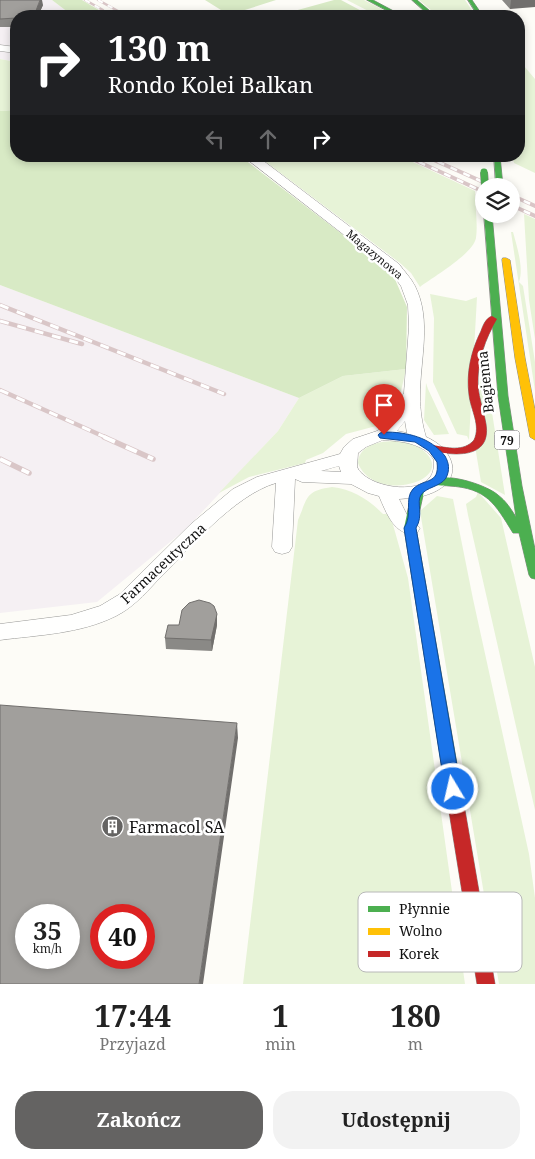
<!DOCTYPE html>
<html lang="pl">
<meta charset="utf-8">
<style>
body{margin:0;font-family:"Noto Serif",serif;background:#f2f2f2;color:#222;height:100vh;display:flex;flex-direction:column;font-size:19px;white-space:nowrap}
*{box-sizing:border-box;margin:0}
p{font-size:16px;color:#767676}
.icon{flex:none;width:28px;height:28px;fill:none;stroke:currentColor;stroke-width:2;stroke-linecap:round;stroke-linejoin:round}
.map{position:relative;height:984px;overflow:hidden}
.drawer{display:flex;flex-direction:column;background:#fff;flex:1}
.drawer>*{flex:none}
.hud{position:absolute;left:10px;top:10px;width:515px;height:152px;border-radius:20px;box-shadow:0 2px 8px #0003;background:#202124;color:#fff;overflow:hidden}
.buttons{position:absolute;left:475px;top:178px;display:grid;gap:10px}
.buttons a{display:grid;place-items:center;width:45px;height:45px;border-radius:50%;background:#fff;box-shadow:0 2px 8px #0003;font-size:25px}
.speed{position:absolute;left:15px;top:904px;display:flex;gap:10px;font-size:25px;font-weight:700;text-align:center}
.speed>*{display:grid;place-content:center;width:65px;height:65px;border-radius:50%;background:#fff;box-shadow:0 2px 8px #0003;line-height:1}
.speed small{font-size:12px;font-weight:400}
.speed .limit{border:8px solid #d22;background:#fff;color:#111}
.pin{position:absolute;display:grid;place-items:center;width:42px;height:42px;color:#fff;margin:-51px -21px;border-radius:50% 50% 50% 0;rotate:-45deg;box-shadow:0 0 5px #0007}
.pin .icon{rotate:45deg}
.me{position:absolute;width:55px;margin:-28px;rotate:351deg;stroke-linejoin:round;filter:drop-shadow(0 0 4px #0008)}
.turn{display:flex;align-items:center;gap:18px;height:105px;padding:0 15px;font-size:22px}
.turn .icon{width:65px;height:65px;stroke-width:2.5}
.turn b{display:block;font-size:35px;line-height:42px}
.lanes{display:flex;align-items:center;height:48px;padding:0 15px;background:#0003;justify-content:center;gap:25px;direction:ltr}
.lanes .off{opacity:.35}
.eta{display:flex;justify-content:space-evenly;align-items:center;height:85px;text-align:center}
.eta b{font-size:30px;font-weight:700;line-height:35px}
.cta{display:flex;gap:10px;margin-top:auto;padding:10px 15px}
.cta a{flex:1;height:58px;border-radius:20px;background:#646362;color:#fff;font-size:20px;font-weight:700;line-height:58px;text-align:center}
.cta a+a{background:#f2f2f2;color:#222}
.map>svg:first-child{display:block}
.industrial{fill:#f5f0f3}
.green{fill:#e7f3d7}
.forest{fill:#d8eac5}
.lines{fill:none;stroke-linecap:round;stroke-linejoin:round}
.street-casing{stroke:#979795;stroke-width:1}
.fast-casing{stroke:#8e8d8b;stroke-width:1}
.slow-casing{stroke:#8e8d8b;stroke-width:1}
.jam-casing{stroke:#8e8d8b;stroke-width:1}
.street{fill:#fffffe;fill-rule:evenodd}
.fast{fill:#4caf50;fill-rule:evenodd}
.slow{fill:#ffc107;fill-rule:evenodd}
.jam{fill:#c62828;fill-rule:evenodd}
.rail-far3-casing{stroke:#d9c6c7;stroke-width:2.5}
.rail-far2-casing{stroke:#d9c6c7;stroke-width:4}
.rail-far1-casing{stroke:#d9c6c7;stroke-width:4.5}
.rail-casing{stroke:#d9c6c7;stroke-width:5.5}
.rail-far3{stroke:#fff;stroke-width:2;stroke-dasharray:5.5;stroke-linecap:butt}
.rail-far2{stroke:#fff;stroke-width:2.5;stroke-dasharray:7;stroke-linecap:butt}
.rail-far1{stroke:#fff;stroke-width:3;stroke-dasharray:9;stroke-linecap:butt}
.rail{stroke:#fff;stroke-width:4;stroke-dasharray:12;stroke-linecap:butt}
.fast-bridge-casing{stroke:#858482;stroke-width:8;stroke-linecap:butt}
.fast-bridge{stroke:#4caf50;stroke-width:7}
.wall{fill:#8a8986}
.shaded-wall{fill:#716f6d}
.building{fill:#a19f9c;stroke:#716f6d;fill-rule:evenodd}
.route{fill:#1a73e8;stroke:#114b97}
.labels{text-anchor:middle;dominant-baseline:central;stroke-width:5;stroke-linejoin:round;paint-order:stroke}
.far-street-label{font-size:11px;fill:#111;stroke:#fff}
.shield{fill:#fff;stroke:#585858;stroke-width:1}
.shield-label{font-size:12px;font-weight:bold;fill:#111}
.street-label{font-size:14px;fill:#111;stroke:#fff}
.near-poi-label{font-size:16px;fill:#111;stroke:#fff;text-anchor:start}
.key{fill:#fff;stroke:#b8b8b8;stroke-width:1}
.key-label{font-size:14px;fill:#111}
</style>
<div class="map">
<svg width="535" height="984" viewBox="0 0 535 984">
<rect width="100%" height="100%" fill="#fdfcf7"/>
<path class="industrial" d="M 0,0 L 52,0 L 73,16 L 16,16 L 16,62 L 0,59 Z
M 0,285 L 299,398 L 278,431 L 187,528 L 97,602 L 0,613 Z"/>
<path class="green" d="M 347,0 L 364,0 L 395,16 L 378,16 Z
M 419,0 L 465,0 L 476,16 L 438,16 Z
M 0,59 L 16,62 L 16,110 L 0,111 Z
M 519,60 L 535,79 L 535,173 L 514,163 L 512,156 L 519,156 Z
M 258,156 L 400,156 L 475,191 C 475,206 478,224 476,238 C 473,254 433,277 420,287 L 411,273 L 400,263 Z
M 524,214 L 535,219 L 535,339 L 529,300 Z
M 511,232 L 513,232 C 517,247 524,268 519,282 L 523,286 L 535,362 L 535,391 Z
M 430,294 L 466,301 L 477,297 L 469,440 L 467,436 L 457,434 L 433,382 L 434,318 Z
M 482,359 L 487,362 L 491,406 L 505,495 L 481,482 L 476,452 Z
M 406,369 L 399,400 L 390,416 L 383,416 L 380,425 L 346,434 L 323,453 L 306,460 L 305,463 L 249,477 L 219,493 L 278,431 L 299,398 L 343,376 Z
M 426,383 L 428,389 L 449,434 L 434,435 L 424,420 Z
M 396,441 C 408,442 419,445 427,454 C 453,483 373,503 358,463 C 359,444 381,441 396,441 Z
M 332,487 C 353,489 369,500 383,514 L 390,514 L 408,578 L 465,984 L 243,984 L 298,520 C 308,497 305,491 332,487 Z
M 478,492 L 501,518 L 535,667 L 535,810 L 468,515 L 466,504 L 476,497 Z
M 437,496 L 453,499 L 473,599 L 529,854 L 535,898 L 535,984 L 499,984 L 420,511 Z"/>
<path class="forest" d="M 52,0 L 82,0 L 109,16 L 73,16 Z
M 205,0 L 276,0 L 229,15 Z
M 334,0 L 341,0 L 371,16 L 276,16 Z
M 16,110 L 16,156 L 240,156 L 359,247 L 394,277 L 407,307 L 406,369 L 343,376 L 299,398 L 0,285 L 0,111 Z"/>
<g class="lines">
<defs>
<path id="street" d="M 0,45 L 16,47 L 16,53 L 0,51 Z
M 243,156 L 257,156 L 399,264 C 404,271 411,278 415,286 C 432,320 420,359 420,396 C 420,410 422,424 426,437 C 450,447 465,474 438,490 C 426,497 412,498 399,499 L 407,515 L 420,528 L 417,533 C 395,538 386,512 379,496 L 368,493 L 351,484 L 302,482 L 295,479 L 292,547 L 289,552 L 282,554 L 275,552 L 272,547 L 276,483 C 234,495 187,551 156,582 C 144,595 132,608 116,616 C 80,634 38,635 0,640 L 0,624 L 71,615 L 100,606 L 120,594 L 191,524 L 233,489 L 257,477 L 340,454 L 344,447 L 353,439 L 377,431 L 389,419 L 404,393 L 409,327 L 408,305 L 401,286 L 389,270 ZM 405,421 L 407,433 L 397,431 ZM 383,440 C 400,441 424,443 434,460 C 434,465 434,471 431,476 C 419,496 366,487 357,467 L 358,453 L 366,447 ZM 339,466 L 341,472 L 321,471 Z"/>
<path id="fast" d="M 367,0 L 373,0 L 403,16 L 397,16 Z
M 412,0 L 417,0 L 436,16 L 430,16 Z
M 468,0 L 472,0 L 483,16 L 478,16 Z
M 494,156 L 500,156 L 503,186 L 496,186 Z
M 484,214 L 492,214 L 508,396 L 522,486 L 535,549 L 535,579 L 531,578 L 529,575 L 519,533 L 513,533 C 495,504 487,488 449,486 C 442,485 435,487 430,482 C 442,470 487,485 498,495 C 506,501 511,509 516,517 L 498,396 Z
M 418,487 L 424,491 L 416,528 L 461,787 L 458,791 L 453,793 L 448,791 L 445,787 L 404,528 L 412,491 Z"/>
<path id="slow" d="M 503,258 L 506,258 L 510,260 L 525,358 L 535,410 L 535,440 L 530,437 L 515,358 L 502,260 Z"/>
<path id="jam" d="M 492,316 L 497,319 C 485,339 477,362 478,386 C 479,399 484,411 486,424 C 492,460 452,456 429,450 L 428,448 L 433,445 C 447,448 464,452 474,440 C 481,425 471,411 469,395 C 466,373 471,351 481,331 C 483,325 486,318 492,316 Z
M 453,781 L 458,783 L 461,787 L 495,984 L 477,984 L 445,787 L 448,783 Z"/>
</defs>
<use href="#street" class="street-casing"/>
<use href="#fast" class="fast-casing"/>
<use href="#slow" class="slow-casing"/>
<use href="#jam" class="jam-casing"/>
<use href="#street" class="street"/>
<use href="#fast" class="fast"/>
<use href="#slow" class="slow"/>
<use href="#jam" class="jam"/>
<defs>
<path id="rail-far3" d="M 85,0 L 103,10
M 98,0 L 127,16"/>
<path id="rail-far2" d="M 406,156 L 484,192
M 425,156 L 492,186
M 511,195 L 535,206
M 511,205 L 535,216"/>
<path id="rail-far1" d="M 0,305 L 224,394
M 0,321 L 82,344
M 0,390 L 107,438"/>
<path id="rail" d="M 104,437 L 153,459
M 0,459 L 29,473"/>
</defs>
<use href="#rail-far3" class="rail-far3-casing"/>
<use href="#rail-far2" class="rail-far2-casing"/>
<use href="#rail-far1" class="rail-far1-casing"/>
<use href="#rail" class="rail-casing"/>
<use href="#rail-far3" class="rail-far3"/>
<use href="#rail-far2" class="rail-far2"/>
<use href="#rail-far1" class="rail-far1"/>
<use href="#rail" class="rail"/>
<defs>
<path id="fast-bridge" d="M 484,172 L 485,186"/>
</defs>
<use href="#fast-bridge" class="fast-bridge-casing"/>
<use href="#fast-bridge" class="fast-bridge"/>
</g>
<path class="wall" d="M 0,0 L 43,5 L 38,16 L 16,16 L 16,27 L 0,27 Z
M 502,0 L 535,0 L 510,9 Z
M 217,614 L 217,625 L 212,651 L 166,649 L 165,638 Z"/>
<path class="shaded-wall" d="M 40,0 L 42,0 L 43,5 L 38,16 L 34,16 Z
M 511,0 L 535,0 L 535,7 L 510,9 Z
M 217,614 L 217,625 L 212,651 L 211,640 Z
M 237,723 L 238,738 L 203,984 L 199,984 Z"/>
<path class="building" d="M 0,0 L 40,0 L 34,16 L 16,16 L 16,18 L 0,19 Z
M 199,600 L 210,603 L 214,606 L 217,614 L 211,640 L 165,638 L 168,625 L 179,625 L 182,610 L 189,603 Z
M 0,705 L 237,723 L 199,984 L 0,984 ZM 26,915 L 69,915 L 69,958 L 26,958 ZM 101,915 L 144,915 L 144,958 L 101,958 Z"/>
<path class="route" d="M 384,432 C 407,432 430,437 445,456 C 449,463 450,470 446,478 C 440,487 426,487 421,495 C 416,502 424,515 416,528 L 461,789 L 459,794 L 453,796 L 448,794 L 445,789 L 404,528 C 413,515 404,499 413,489 C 424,478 440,485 437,462 L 429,451 L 415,442 L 380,438 L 378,435 L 380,433 Z"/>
<defs>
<symbol id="building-disc" viewBox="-11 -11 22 22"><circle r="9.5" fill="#646362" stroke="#fff"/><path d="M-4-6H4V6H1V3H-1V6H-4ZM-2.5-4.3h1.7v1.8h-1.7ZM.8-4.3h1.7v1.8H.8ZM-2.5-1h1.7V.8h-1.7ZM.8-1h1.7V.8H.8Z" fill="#fff"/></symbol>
</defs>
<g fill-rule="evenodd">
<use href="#building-disc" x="100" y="814" width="25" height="25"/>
</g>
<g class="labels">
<g class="far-street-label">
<text transform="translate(375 254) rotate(40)">Magazynowa</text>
</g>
<rect class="shield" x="494.5" y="430.5" width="25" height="19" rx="4"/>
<g class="shield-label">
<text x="507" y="440">79</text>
</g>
<g class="street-label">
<text transform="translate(485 382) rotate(-96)">Bagienna</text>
<text transform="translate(163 563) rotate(-43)">Farmaceutyczna</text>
</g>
<g class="near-poi-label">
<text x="129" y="827">Farmacol SA</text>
</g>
</g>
<rect x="358" y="892" width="164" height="80" rx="8" class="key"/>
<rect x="368" y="906" width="22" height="6" fill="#4caf50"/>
<rect x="368" y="928" width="22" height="7" fill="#ffc107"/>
<rect x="368" y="951" width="22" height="6" fill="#c62828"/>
<g class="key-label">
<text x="399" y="914">Płynnie</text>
<text x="399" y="936">Wolno</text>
<text x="399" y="959">Korek</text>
</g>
</svg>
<div class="buttons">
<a><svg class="icon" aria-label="layers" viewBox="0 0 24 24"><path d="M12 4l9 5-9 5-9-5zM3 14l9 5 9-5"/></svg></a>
</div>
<div class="speed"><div>35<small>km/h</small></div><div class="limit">40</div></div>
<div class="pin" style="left:384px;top:435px;background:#d93025"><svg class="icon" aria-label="arrive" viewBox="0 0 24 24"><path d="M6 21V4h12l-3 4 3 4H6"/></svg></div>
<svg class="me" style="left:453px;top:789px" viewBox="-20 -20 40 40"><circle r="17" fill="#1a73e8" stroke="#fff" stroke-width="3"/><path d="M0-11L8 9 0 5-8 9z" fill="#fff"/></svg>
<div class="hud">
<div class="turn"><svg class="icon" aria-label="right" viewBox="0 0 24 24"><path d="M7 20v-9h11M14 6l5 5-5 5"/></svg><div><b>130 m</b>Rondo Kolei Balkan</div></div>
<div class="lanes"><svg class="icon off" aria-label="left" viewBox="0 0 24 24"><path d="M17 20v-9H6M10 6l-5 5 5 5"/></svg><svg class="icon off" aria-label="ahead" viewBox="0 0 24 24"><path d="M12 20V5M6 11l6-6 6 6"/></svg><svg class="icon" aria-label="right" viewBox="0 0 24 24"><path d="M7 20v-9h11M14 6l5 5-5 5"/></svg></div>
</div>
</div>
<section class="drawer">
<div class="eta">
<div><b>17:44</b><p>Przyjazd</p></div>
<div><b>1</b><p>min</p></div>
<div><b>180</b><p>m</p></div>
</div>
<div class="cta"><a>Zakończ</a><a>Udostępnij</a></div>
</section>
